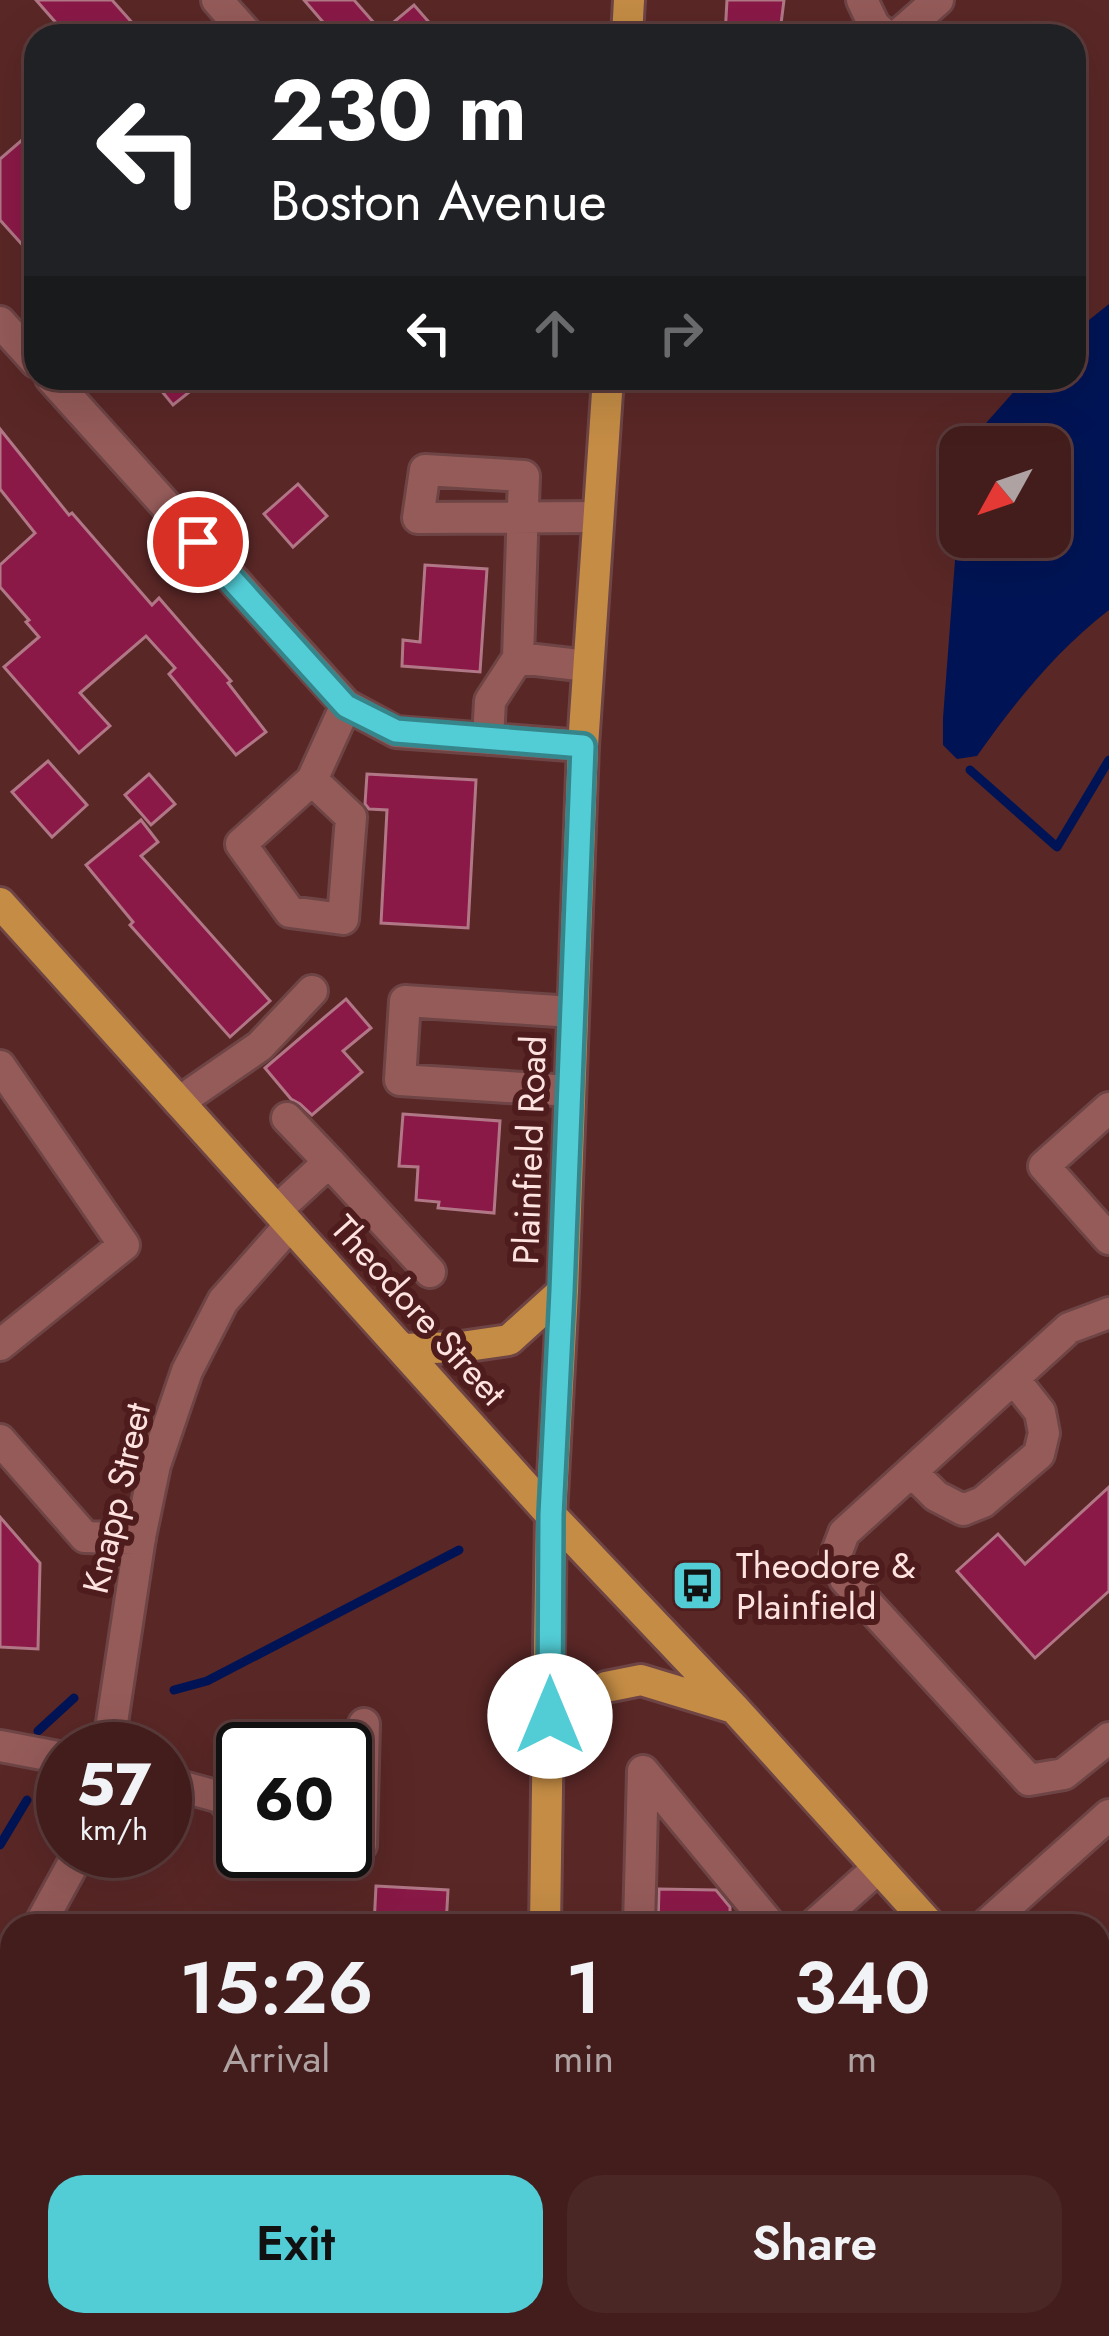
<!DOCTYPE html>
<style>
body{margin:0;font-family:Jost,sans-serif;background:#4a2625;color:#f1f3f6;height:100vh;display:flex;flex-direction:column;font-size:45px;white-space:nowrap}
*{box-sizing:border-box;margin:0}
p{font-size:39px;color:#afa2a3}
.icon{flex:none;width:66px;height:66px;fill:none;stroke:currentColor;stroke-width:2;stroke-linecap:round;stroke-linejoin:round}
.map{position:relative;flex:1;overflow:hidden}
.side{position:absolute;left:0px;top:1914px;width:1110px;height:423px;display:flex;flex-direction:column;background:#431d1c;border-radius:36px 36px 0 0;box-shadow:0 12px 48px #0002,0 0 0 3px #5b3b3b}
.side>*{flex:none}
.guide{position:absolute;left:24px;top:24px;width:1062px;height:366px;border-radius:36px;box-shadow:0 12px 48px #0002,0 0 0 3px #5b3b3b;background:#202124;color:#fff;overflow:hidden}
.needle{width:78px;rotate:230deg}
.tools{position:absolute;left:939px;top:426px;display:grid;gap:24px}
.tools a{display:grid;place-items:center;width:132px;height:132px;border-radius:24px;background:#431d1c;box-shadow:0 12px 48px #0002,0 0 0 3px #5b3b3b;font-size:60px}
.speed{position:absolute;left:36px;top:1722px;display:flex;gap:24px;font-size:60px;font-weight:700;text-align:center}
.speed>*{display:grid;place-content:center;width:156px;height:156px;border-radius:50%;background:#431d1c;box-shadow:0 12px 48px #0002,0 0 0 3px #5b3b3b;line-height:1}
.speed small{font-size:30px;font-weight:400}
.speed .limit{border:6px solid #111;border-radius:18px;background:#fff;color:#111}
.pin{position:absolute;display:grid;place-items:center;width:102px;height:102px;color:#fff;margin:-51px;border:6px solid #fff;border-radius:50%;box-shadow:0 3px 12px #0007}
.me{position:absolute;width:132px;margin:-66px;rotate:0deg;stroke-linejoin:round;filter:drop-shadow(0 0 9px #0008)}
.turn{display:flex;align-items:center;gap:42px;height:252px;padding:0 48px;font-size:54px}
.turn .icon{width:156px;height:156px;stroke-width:2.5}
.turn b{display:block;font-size:84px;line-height:102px}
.lanes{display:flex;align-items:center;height:114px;padding:0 48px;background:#0003;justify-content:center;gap:60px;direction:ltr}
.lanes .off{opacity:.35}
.eta{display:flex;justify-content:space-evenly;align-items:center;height:204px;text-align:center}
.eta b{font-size:72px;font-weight:600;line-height:84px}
.primary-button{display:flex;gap:24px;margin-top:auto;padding:24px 48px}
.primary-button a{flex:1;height:138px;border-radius:36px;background:#52ccd5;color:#111;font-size:48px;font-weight:600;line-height:138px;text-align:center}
.primary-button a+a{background:#4a2625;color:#f1f3f6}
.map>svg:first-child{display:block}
.water{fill:#001455}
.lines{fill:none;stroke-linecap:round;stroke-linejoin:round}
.stream{stroke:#001455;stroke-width:9}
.building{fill:#8a1947;stroke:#b17786;stroke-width:3}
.minor-casing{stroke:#6e4445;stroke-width:36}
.major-casing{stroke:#6e4445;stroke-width:36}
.minor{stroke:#945b59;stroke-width:30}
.major{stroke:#c48c45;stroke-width:30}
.route-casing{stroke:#35858a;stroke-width:30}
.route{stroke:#52ccd5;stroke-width:21}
.labels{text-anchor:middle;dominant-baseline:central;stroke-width:12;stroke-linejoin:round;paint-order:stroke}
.street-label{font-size:36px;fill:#fde2e0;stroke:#4e1c1c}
.poi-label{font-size:36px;fill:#fde2e0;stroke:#4e1c1c;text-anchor:start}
</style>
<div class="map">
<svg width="1109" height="2336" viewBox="0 0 1109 2336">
<rect width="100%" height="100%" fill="#592726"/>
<path class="water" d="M 1109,304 L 1109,610 C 1056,651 1016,701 977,756 L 957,759 L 943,745 L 943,718 L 960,495 L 960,537 L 1050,537 L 1050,447 L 969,447 L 971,440 L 1026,378 L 1074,378 L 1074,332 Z"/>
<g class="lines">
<path class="stream" d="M 970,770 L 1057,847 L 1109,760
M 174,1690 L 207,1681 L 459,1550
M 38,1731 L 74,1698
M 0,1845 L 27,1800"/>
</g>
<path class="building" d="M 36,0 L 112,0 L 144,36 L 44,36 L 57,24 Z
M 304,0 L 354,0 L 382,32 L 414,5 L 441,36 L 335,36 Z
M 727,0 L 784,0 L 780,32 L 748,28 L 747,36 L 725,36 Z
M 36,128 L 36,260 L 0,220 L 0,159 Z
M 151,378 L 207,378 L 173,405 Z
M 0,429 L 69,515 L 72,513 L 152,605 L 159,598 L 231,681 L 228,683 L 266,732 L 236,755 L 169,674 L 175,668 L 146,636 L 80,693 L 110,726 L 79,753 L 4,667 L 39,637 L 26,622 L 29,620 L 0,587 L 0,565 L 35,533 L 0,489 Z
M 298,484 L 327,516 L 293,547 L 264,514 Z
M 425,565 L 487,569 L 480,672 L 402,666 L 403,640 L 420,642 Z
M 48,761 L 87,805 L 52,837 L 12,792 Z
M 149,774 L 175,804 L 151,825 L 125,795 Z
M 367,774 L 476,780 L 468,928 L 381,923 L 387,810 L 369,809 L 365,804 Z
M 141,820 L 158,842 L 141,856 L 270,1001 L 230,1037 L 130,925 L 133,922 L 86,865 Z
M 346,999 L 371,1028 L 343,1051 L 362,1072 L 312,1115 L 300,1104 L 291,1099 L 265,1068 Z
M 403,1114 L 500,1121 L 494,1213 L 438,1208 L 439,1202 L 416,1200 L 418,1167 L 399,1166 Z
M 1109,1487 L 1109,1591 L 1035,1658 L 957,1571 L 998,1534 L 1025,1564 Z
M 0,1517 L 40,1563 L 38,1649 L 0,1647 Z
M 376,1886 L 448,1890 L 446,1926 L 374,1926 Z
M 659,1889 L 716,1890 L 730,1907 L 730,1926 L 658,1926 Z"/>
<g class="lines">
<defs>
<path id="minor" d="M 217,0 L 249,36
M 862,0 L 874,25 L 886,36
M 897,36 L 938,0
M 0,322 L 36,362
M 51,378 L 346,705 L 396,732 L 583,746
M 588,666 L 518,658 L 524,476 L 425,470 L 418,518 L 598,517
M 488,739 L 490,701 L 518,658
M 312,780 L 351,817 L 343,919 L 290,912 L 241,844 L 312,780 L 346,705
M 0,1066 L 124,1245 L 0,1345
M 570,1091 L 400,1080 L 405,1001 L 573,1012
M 179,1102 L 260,1046 L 312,991
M 1109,1108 L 1044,1166 L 1109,1239
M 329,1162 L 430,1272
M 277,1210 L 329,1162 L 287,1118
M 1109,1313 L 1069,1328 L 844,1533 L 835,1557 L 845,1579 L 1029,1780 L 1064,1774 L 1109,1738
M 0,1440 L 85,1537 L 140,1539
M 912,1472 L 936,1496 L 963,1510 L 983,1502 L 1039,1454 L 1044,1433 L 1040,1412 L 1014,1379
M 0,1746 L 63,1758
M 108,1749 L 140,1537 L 155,1465 L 187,1371 L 223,1301 L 290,1225
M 165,1782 L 220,1797 L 243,1822
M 345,1845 L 361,1845 L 364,1724
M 39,1926 L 80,1851
M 639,1926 L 643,1771 L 771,1926
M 813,1926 L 878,1868
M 985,1926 L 1109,1815
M 0,1968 L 12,1956
M 0,2096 L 12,2095
M 728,2336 L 728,2325
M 811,2336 L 811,2325
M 972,2336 L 972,2325"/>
<path id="major" d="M 627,36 L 629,0
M 0,903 L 551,1515 L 734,1708 L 931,1926
M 402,1349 L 461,1347 L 509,1340 L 563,1291
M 550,1716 L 606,1687 L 641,1680 L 730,1707
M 545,1926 L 551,1515 L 563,1291 L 583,746 L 608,378
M 1098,2112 L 1109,2124
M 535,2336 L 535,2325"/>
</defs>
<use href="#minor" class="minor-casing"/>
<use href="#major" class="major-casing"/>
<use href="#minor" class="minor"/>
<use href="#major" class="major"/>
</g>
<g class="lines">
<defs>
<path id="route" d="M 198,542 L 346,706 L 396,731 L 583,746 L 562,1291 L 551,1515 L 550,1716"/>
</defs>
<use href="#route" class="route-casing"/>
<use href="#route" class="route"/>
</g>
<defs>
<symbol id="bus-square" viewBox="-11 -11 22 22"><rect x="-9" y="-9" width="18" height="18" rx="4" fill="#52ccd5" stroke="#4e1c1c"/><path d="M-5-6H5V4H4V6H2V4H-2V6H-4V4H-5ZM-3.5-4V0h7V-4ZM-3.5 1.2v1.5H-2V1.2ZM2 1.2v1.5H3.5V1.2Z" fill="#111"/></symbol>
</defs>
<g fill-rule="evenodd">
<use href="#bus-square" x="668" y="1556" width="59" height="59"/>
</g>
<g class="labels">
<g class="street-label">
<text transform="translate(529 1150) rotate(-88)">Plainfield Road</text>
<text transform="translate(419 1310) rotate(48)">Theodore Street</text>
<text transform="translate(116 1498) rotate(-77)">Knapp Street</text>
</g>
<g class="poi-label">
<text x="736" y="1565">Theodore &amp;<tspan x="736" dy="41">Plainfield</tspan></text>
</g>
</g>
</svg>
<div class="tools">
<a><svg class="needle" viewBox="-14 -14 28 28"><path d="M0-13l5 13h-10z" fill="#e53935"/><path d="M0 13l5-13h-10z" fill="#afa2a3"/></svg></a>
</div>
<div class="speed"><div>57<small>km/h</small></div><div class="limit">60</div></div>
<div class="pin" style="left:198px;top:542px;background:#d93025"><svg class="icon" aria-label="arrive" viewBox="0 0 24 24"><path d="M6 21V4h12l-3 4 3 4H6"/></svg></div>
<svg class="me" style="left:550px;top:1716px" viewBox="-20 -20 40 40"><circle r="19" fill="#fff"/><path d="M0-13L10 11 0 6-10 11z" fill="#52ccd5"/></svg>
<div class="guide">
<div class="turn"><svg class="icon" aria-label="left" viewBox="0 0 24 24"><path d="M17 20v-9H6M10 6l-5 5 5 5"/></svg><div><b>230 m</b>Boston Avenue</div></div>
<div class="lanes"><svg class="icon" aria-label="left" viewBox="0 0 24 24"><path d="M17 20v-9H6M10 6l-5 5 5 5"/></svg><svg class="icon off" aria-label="ahead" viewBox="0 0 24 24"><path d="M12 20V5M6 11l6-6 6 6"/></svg><svg class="icon off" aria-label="right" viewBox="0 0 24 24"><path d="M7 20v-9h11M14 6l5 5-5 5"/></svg></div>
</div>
<section class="side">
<div class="eta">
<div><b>15:26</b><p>Arrival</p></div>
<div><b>1</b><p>min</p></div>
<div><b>340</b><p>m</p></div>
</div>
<div class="primary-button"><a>Exit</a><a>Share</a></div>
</section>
</div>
